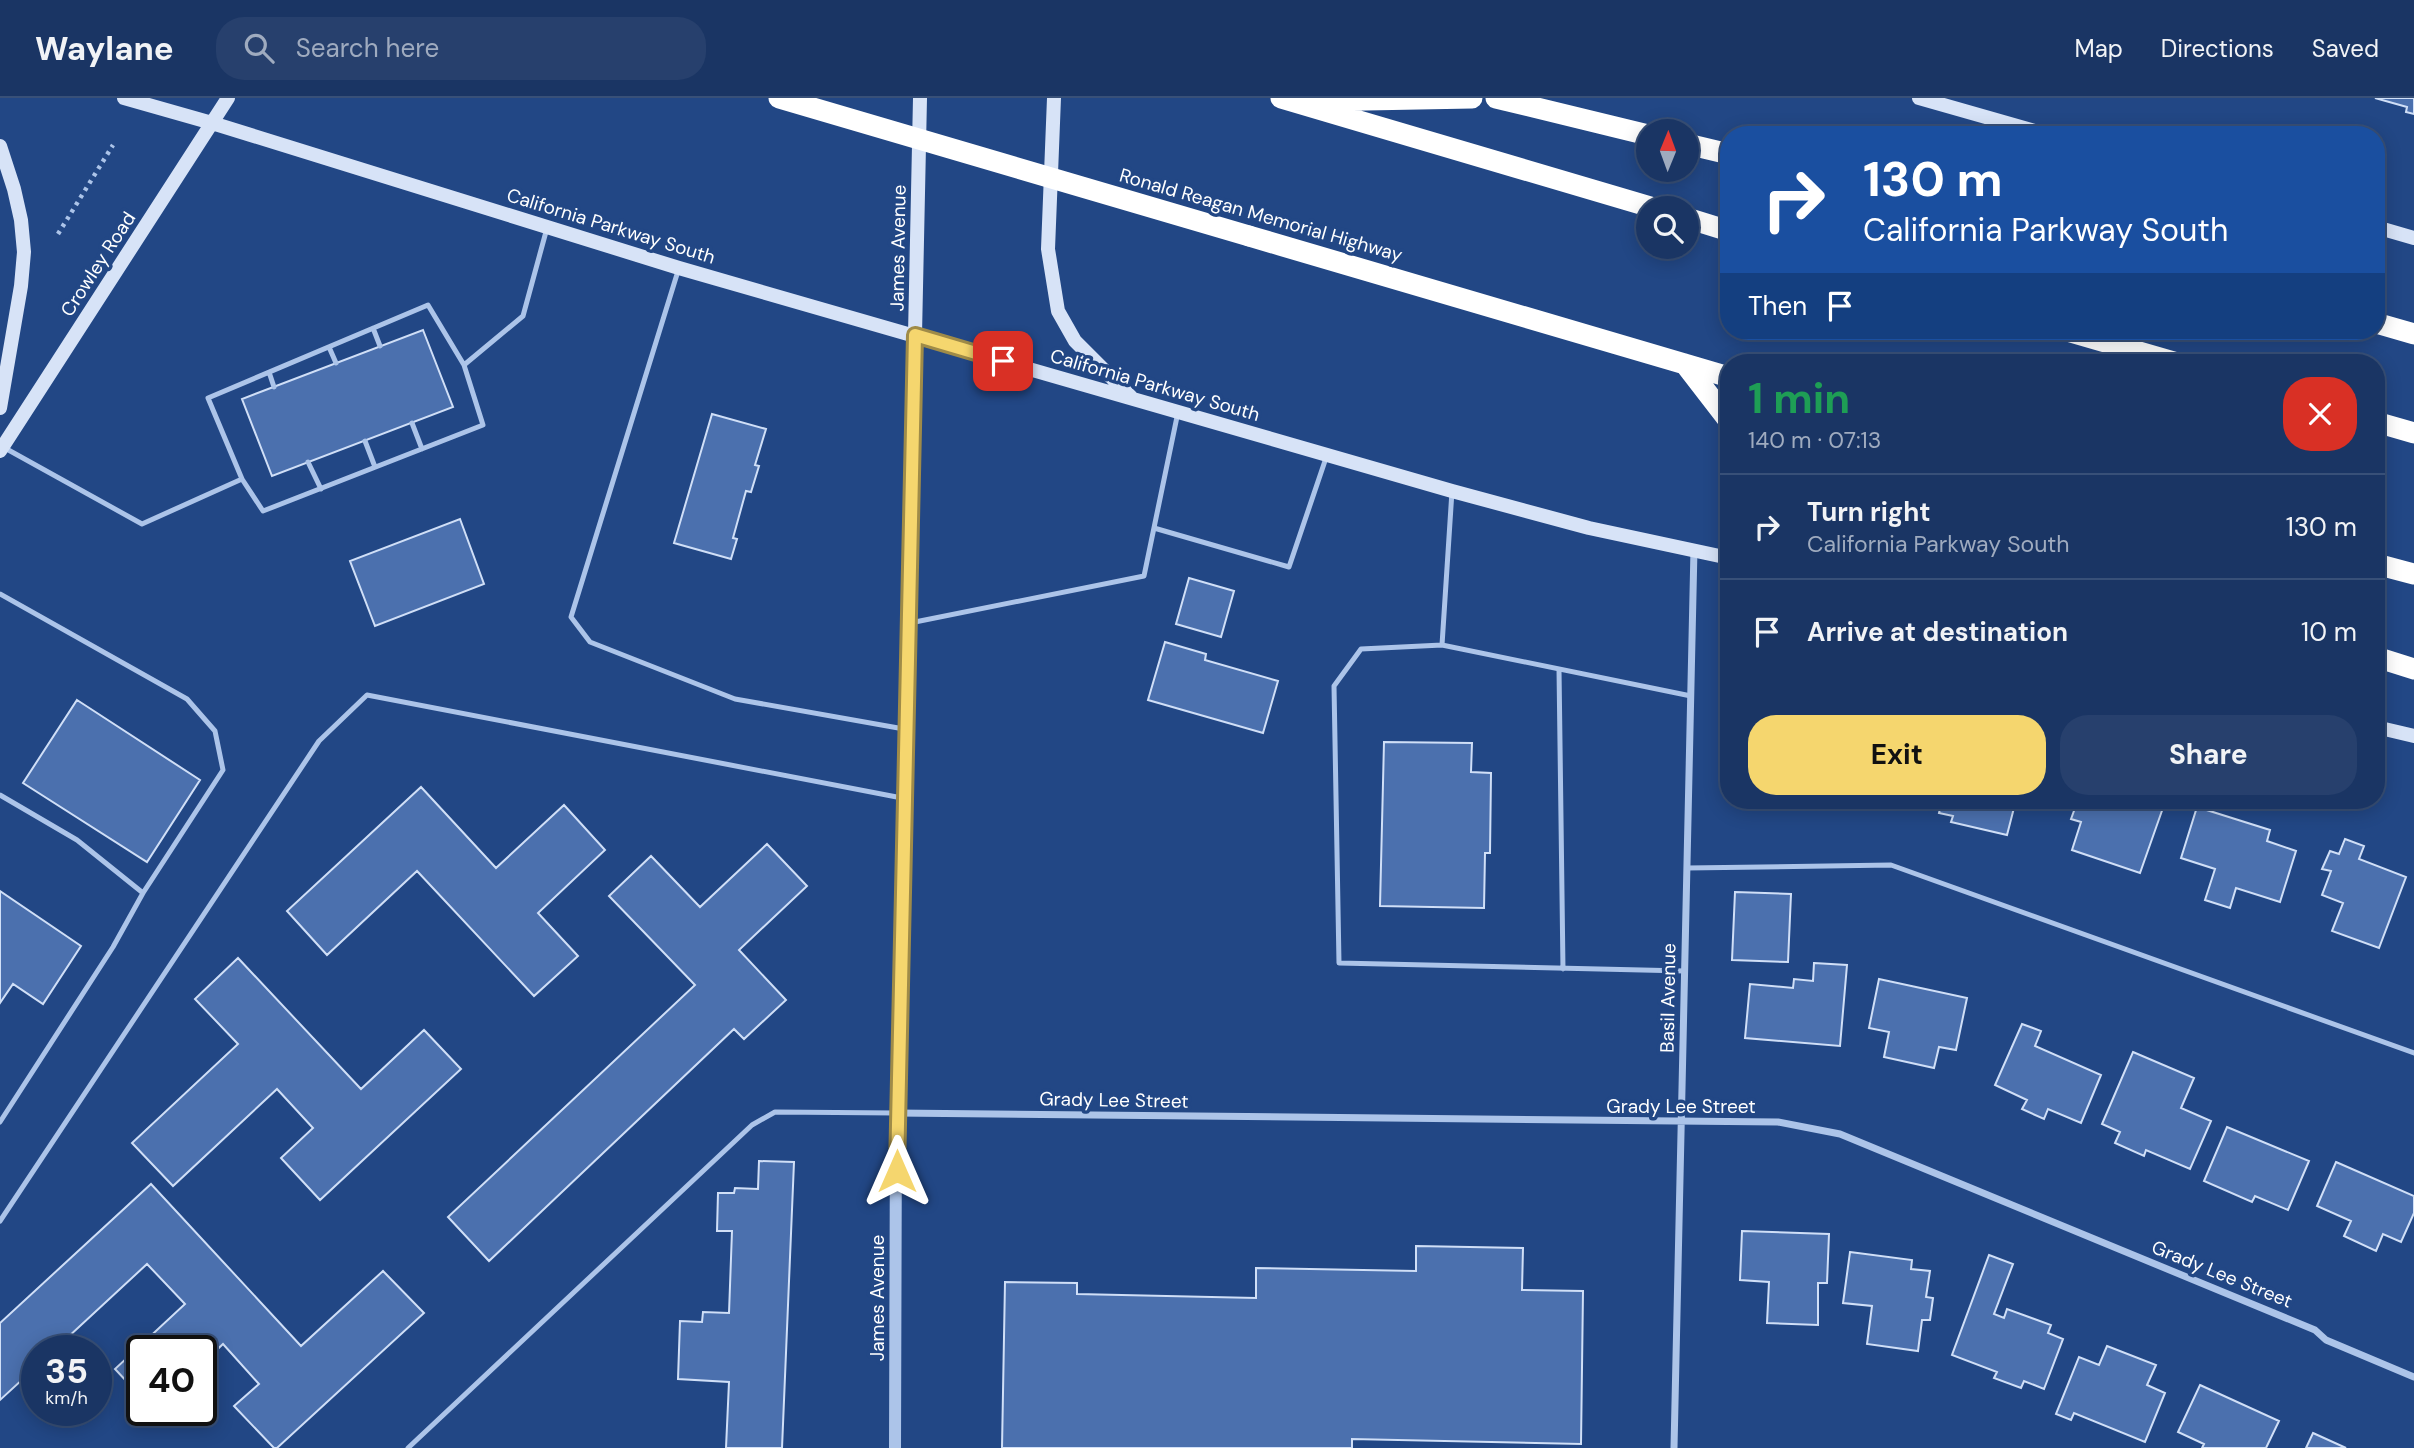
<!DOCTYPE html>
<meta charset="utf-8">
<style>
body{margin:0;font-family:"DM Sans",sans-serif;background:#27406d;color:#f1f3f6;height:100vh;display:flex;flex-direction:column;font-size:26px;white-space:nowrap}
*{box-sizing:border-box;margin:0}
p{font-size:23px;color:#9fabbf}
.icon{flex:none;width:38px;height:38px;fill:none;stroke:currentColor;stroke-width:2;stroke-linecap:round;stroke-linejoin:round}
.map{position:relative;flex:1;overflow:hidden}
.side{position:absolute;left:1720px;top:256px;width:665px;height:455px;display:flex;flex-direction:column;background:#1a3564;border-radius:28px;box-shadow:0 4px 18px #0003,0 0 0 2px #385078}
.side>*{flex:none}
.banner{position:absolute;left:1720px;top:28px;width:665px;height:214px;border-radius:28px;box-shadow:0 4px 18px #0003,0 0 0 2px #385078;background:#1a4fa0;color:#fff;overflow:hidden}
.needle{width:46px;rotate:1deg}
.controls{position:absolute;left:1636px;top:21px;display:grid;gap:14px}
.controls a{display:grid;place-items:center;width:63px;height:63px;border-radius:50%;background:#1a3564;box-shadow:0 4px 18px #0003,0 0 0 2px #385078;font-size:35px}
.speed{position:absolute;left:21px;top:1237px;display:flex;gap:14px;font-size:35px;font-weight:700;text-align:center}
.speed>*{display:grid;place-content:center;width:91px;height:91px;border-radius:50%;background:#1a3564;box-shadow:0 4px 18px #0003,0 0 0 2px #385078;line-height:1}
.speed small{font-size:18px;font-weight:400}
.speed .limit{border:4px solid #111;border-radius:10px;background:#fff;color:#111}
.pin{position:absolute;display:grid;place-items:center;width:60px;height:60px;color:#fff;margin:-30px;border-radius:14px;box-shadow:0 4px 10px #0006}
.me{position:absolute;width:77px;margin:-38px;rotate:0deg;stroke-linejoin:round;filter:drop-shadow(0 0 5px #0008)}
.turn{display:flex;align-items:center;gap:24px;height:147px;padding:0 28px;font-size:32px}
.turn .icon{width:91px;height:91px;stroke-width:2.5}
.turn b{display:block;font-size:49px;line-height:60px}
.then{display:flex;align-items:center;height:66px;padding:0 28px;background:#0003;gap:14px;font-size:26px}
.round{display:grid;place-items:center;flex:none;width:74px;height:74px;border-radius:28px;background:#27406d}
.head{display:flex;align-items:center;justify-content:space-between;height:119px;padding:0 28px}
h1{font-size:42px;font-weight:700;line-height:52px;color:#1e9e55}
.action{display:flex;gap:14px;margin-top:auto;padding:14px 28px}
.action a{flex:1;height:80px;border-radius:28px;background:#f5d66e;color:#111;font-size:28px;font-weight:700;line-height:80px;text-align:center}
.action a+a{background:#27406d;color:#f1f3f6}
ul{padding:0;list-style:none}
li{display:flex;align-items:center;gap:21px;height:105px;padding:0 28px;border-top:2px solid #385078}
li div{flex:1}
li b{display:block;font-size:26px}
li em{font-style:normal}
header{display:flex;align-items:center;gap:42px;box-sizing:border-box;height:98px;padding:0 35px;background:#1a3564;border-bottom:2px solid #385078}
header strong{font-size:33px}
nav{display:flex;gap:38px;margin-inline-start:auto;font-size:24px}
.search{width:490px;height:63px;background:#27406d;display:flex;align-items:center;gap:18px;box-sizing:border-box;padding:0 24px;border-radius:28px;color:#9fabbf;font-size:26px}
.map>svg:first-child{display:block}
.building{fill:#4b70ae;stroke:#d0dff7;stroke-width:2}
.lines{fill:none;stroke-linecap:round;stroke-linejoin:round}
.path{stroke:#acc4e9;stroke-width:4.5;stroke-dasharray:3.5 5;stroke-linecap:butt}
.service{stroke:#acc4e9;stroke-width:5}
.minor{stroke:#acc4e9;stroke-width:7}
.tertiary{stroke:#acc4e9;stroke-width:12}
.secondary{stroke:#d7e3f7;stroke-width:14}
.motorway{stroke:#fff;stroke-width:21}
.motorway-bridge{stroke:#fff;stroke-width:21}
.route-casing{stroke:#9f8b48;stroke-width:18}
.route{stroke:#f5d66e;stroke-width:12}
.labels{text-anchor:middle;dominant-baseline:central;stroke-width:7;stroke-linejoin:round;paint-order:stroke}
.street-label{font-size:19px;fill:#fff;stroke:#224785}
</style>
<header>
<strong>Waylane</strong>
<div class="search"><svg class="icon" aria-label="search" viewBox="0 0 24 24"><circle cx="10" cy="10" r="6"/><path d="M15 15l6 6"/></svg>Search here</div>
<nav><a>Map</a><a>Directions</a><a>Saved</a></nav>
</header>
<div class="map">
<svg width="2414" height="1350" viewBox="0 0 2414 1350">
<rect width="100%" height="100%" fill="#224785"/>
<path class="building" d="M 2375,0 L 2414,0 L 2414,16 L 2406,14 L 2407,9 Z
M 423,232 L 453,309 L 272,378 L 242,301 Z
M 712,316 L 766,331 L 755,367 L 759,368 L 751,394 L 746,393 L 733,440 L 737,441 L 731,461 L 674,445 Z
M 460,421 L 484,486 L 375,528 L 350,463 Z
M 1189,480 L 1234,493 L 1221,539 L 1176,526 Z
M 1165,544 L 1206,556 L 1205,562 L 1278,583 L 1263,635 L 1148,602 Z
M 77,602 L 200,682 L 147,764 L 23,685 Z
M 1384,644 L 1472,645 L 1471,674 L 1491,675 L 1490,755 L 1485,755 L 1484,810 L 1380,808 Z
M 421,689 L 496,770 L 564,707 L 605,752 L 538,815 L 578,858 L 534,898 L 417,773 L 327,857 L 287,813 Z
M 1936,702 L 2016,702 L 2007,737 L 1951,724 L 1953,718 L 1939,715 L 1942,703 Z
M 2078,702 L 2149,702 L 2164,707 L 2140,775 L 2072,752 L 2081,724 L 2071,721 Z
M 2197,709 L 2270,732 L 2267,743 L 2296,753 L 2280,804 L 2236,790 L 2230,810 L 2205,802 L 2215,771 L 2181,760 Z
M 2345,741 L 2364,748 L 2359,761 L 2406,779 L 2379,850 L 2332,833 L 2343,805 L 2322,797 L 2331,773 L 2322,771 L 2330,753 L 2339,756 Z
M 767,746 L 807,788 L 739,852 L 786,902 L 744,941 L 734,931 L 489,1163 L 448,1119 L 695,887 L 609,798 L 651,758 L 700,809 Z
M 0,793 L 81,848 L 43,906 L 13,886 L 0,905 Z
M 1735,794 L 1791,796 L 1788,864 L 1732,862 Z
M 238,860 L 361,991 L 424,932 L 461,971 L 320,1102 L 281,1060 L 313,1030 L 277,991 L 173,1088 L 132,1045 L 238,946 L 195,901 Z
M 1814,865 L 1847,867 L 1840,948 L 1745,940 L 1750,886 L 1793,890 L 1794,881 L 1813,883 Z
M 1879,881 L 1967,900 L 1956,952 L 1939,949 L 1934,970 L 1884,959 L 1889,934 L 1869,930 Z
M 2022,926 L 2041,933 L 2035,948 L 2101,977 L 2081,1025 L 2048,1011 L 2044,1021 L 2022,1011 L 2027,1002 L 1995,987 Z
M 2133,954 L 2194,980 L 2181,1010 L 2211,1023 L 2190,1071 L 2146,1052 L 2144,1058 L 2115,1045 L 2120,1034 L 2102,1026 Z
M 2227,1029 L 2309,1063 L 2288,1112 L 2255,1098 L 2252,1104 L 2204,1083 Z
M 759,1063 L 794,1064 L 782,1350 L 726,1350 L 729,1284 L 678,1281 L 680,1223 L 702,1224 L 703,1214 L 729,1215 L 732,1133 L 717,1133 L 718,1095 L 734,1095 L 735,1090 L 758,1091 Z
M 2336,1064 L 2414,1098 L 2414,1115 L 2401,1144 L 2383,1136 L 2376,1153 L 2344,1138 L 2351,1123 L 2317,1108 Z
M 151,1086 L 301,1248 L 383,1173 L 424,1215 L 277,1350 L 274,1350 L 234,1308 L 259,1286 L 223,1246 L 201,1267 L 201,1253 L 142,1253 L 142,1300 L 115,1271 L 185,1206 L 147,1166 L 53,1253 L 37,1253 L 37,1268 L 0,1302 L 0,1225 Z
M 1742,1133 L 1829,1136 L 1827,1185 L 1818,1185 L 1818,1227 L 1767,1225 L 1769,1184 L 1740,1182 Z
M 1416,1148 L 1523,1150 L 1522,1192 L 1583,1193 L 1581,1346 L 1352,1341 L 1352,1350 L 1002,1350 L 1005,1184 L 1077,1185 L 1077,1196 L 1256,1200 L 1256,1170 L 1416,1173 Z
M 1850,1154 L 1912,1162 L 1911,1171 L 1930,1173 L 1926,1199 L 1933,1200 L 1930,1222 L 1922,1222 L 1918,1253 L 1867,1246 L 1872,1208 L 1843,1205 Z
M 1989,1157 L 2013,1166 L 1994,1216 L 2004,1220 L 2007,1211 L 2051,1227 L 2048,1235 L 2063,1241 L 2044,1291 L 2024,1283 L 2021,1290 L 1994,1280 L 1997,1274 L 1952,1257 Z
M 2107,1248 L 2156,1267 L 2147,1287 L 2165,1295 L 2145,1344 L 2074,1315 L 2071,1322 L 2056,1316 L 2079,1259 L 2099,1267 Z
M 2200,1287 L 2279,1323 L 2266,1350 L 2202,1350 L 2204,1346 L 2178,1334 Z
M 2313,1335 L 2346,1350 L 2306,1350 Z"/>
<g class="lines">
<path class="path" d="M 58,136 L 113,47"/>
<path class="service" d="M 678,173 L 571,519 L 590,544 L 735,601 L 904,631
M 373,230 L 380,248
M 329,249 L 336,265
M 269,274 L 274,289
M 412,325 L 422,351
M 365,343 L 375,369
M 3,349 L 142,426 L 242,381 L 208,300 L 428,207 L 464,267 L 523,218 L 547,130
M 308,364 L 321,391
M 242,381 L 263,413 L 483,327 L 464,267
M 1452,393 L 1442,547 L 1361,551 L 1334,588 L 1339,865 L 1685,873
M 1154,430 L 1289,469 L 1327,357
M 0,496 L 187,601 L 215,633 L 223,672 L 143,795
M 910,525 L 1144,478 L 1178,314
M 1442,547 L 1691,598
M 1559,571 L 1563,871
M 0,697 L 77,742 L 143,795 L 113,849 L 0,1024
M 1687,770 L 1891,767 L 2414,955
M 0,1123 L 319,643 L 367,597 L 902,700
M 408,1350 L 752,1027 L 775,1014 L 896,1015"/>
<path class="minor" d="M 896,1015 L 1778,1024 L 1840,1036 L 2315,1232 L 2326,1242 L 2414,1279
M 1674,1350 L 1694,451"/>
<path class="tertiary" d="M 895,1350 L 896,1015 L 915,237"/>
<path class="secondary" d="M 124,0 L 212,25 L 679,170 L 1452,393 L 1589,430 L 1729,460
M 1054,0 L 1048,151 L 1058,213 L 1075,243 L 1131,299
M 1919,0 L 2049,37
M 0,48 L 14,91 L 21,122 L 24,154 L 21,188 L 0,310
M 2376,129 L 2414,140
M 915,237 L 920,0
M 0,353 L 228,0
M 2376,629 L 2414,638"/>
<path class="motorway" d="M 1281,0 L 1654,110
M 1496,0 L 1648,37
M 1313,3 L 1472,0
M 1687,46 L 1729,56
M 1687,120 L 1729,133
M 1249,138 L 1729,279
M 2376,225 L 2414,236
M 2067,233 L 2174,264
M 1685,266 L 1729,323
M 2376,324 L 2414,335
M 2376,466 L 2414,476
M 2376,559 L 2414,571"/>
<path class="motorway-bridge" d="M 779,0 L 1249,138"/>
</g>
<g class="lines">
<defs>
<path id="route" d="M 897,1073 L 915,237 L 1003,263"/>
</defs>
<use href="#route" class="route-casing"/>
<use href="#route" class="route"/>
</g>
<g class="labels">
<g class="street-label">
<text transform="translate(1261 117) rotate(16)">Ronald Reagan Memorial Highway</text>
<text transform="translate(611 128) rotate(17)">California Parkway South</text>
<text transform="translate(898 150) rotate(-89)">James Avenue</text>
<text transform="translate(98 166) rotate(-57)">Crowley Road</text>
<text transform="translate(1155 287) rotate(16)">California Parkway South</text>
<text transform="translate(1668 900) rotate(-89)">Basil Avenue</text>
<text transform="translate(1114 1002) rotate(1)">Grady Lee Street</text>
<text x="1681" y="1008">Grady Lee Street</text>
<text transform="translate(2222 1176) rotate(22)">Grady Lee Street</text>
<text transform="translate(877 1200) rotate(-90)">James Avenue</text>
</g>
</g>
</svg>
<div class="controls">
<a><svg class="needle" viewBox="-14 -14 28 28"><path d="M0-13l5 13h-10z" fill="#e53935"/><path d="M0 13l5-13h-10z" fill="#9fabbf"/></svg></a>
<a><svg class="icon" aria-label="search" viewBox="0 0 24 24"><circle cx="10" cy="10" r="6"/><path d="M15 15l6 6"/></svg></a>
</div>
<div class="speed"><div>35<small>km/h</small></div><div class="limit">40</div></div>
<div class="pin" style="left:1003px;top:263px;background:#d93025"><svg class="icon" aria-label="arrive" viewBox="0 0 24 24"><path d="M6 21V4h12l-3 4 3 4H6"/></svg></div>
<svg class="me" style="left:897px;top:1073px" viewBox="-20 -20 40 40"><path d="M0-17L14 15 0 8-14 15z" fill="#f5d66e" stroke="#fff" stroke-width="4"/></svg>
<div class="banner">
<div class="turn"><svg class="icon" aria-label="right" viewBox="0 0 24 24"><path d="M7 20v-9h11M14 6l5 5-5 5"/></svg><div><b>130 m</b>California Parkway South</div></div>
<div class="then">Then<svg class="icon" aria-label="arrive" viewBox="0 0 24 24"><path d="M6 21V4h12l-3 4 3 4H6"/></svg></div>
</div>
<section class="side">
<div class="head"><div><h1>1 min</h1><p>140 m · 07:13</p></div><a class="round" style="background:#d93025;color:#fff"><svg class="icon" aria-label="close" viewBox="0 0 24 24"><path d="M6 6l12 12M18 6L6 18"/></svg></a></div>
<ul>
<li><svg class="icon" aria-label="right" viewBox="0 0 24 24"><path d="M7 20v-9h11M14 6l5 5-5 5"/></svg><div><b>Turn right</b><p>California Parkway South</p></div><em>130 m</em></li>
<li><svg class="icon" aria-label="arrive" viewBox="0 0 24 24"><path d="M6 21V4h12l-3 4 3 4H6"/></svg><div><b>Arrive at destination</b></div><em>10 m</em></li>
</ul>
<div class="action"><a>Exit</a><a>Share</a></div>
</section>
</div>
